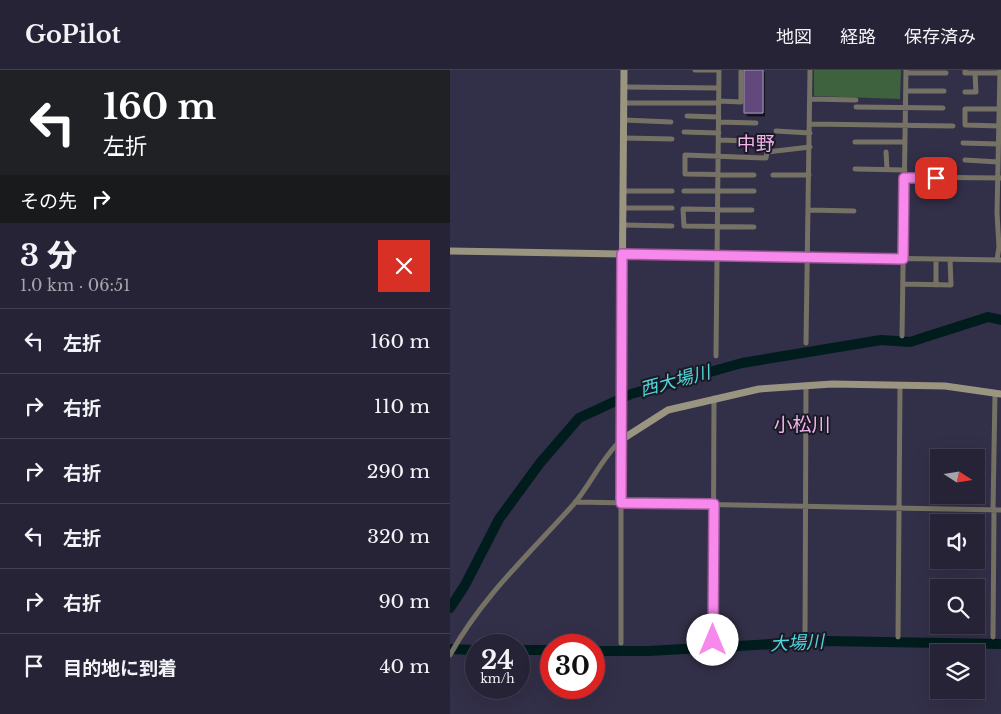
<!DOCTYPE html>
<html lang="ja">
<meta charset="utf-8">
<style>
body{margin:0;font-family:"Libre Baskerville","Noto Sans JP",serif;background:#322f42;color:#f1f3f6;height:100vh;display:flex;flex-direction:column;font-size:19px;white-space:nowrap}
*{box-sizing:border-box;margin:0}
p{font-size:16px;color:#a4a4ad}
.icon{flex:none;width:28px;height:28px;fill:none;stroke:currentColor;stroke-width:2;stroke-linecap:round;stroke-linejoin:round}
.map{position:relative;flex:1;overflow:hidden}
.details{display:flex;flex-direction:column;background:#262336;width:450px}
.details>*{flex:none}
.guide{background:#202124;color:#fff;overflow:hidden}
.needle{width:32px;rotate:102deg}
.buttons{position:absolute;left:480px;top:379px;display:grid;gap:10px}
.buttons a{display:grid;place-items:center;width:55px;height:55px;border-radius:0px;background:#262336;box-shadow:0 5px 20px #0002,0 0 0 1px #424051;font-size:25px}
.speed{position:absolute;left:15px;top:564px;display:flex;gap:10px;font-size:25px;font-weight:700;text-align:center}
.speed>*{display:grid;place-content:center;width:65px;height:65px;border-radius:50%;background:#262336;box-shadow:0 5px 20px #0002,0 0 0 1px #424051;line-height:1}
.speed small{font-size:12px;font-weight:400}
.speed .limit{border:8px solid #d22;background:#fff;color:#111}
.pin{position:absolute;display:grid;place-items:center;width:42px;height:42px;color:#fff;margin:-21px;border-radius:10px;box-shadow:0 2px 8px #0006}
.me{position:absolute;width:55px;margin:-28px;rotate:0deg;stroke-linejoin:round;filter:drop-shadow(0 0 4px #0008)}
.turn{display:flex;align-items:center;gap:18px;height:105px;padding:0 20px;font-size:22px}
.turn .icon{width:65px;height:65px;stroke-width:2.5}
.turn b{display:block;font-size:35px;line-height:42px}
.then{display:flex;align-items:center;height:48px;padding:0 20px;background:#0003;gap:10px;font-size:19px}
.round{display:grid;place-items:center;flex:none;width:52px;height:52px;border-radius:0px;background:#322f42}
.summary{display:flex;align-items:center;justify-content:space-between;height:85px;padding:0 20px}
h1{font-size:30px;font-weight:800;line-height:38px}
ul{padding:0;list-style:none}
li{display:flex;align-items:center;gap:15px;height:65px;padding:0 20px;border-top:1px solid #424051}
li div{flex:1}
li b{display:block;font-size:19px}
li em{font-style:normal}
header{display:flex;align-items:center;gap:30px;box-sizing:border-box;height:70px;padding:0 25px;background:#262336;border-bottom:1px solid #424051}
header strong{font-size:24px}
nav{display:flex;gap:28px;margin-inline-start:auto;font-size:18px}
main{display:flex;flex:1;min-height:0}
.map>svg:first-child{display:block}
.green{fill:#3e623e}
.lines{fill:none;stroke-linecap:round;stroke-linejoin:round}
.river{stroke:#011c1d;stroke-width:10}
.building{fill:#624a7d;stroke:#a093b0;filter:url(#shadow)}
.street{stroke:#757265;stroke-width:5}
.secondary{stroke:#9a9580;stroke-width:7}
.route-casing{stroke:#a15899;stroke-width:12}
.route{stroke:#f788ec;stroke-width:9}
.labels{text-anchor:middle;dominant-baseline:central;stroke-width:4;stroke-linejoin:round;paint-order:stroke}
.water-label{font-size:18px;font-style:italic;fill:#51d7dc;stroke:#1a1925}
.quarter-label{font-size:19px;fill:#f1b3e9;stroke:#1a1925}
</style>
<header>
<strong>GoPilot</strong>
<nav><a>地図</a><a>経路</a><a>保存済み</a></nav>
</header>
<main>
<section class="details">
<div class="guide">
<div class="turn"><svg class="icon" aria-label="left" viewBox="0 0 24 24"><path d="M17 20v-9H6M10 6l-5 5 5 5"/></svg><div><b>160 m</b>左折</div></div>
<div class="then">その先<svg class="icon" aria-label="right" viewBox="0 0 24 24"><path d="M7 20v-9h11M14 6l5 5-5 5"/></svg></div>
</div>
<div class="summary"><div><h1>3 分</h1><p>1.0 km · 06:51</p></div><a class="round" style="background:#d93025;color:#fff"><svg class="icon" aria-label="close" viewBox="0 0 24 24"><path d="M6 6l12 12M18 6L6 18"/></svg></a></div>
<ul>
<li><svg class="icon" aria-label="left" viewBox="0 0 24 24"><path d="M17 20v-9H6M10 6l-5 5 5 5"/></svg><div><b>左折</b></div><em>160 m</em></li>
<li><svg class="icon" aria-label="right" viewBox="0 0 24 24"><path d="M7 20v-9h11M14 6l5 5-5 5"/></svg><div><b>右折</b></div><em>110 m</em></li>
<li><svg class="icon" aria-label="right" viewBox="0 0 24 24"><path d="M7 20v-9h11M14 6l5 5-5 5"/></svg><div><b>右折</b></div><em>290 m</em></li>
<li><svg class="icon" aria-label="left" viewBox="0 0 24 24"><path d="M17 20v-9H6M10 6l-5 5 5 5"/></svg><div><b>左折</b></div><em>320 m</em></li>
<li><svg class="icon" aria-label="right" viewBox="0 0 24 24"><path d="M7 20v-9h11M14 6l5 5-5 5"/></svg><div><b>右折</b></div><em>90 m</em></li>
<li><svg class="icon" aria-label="arrive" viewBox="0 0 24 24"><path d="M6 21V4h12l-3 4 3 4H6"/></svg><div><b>目的地に到着</b></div><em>40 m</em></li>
</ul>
</section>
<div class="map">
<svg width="551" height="644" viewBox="0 0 551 644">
<defs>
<filter id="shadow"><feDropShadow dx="3" dy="3" stdDeviation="0" flood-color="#0009"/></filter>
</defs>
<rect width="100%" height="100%" fill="#322f48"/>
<path class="green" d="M 364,0 L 451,0 L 450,29 L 364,26 Z"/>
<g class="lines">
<path class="river" d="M 0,538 L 15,515 L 49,449 L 90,393 L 129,348 L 181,324 L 292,293 L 431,270 L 460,272 L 538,247 L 551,250
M 0,579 L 26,580
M 69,580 L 101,580
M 144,581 L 198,581 L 377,571 L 551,574"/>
</g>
<path class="building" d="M 294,0 L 313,0 L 313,43 L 294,43 Z"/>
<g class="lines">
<path class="street" d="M 245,0 L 269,0
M 515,0 L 515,3 L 525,3
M 456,3 L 496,3
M 174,17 L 269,18
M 456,21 L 494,21
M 515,22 L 526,22 L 525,3 L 549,3
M 360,29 L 406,30
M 269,31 L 291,32 L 291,0
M 174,33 L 269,33
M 406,37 L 493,38
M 237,46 L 269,47
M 174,50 L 221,52
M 269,52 L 306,53
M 360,54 L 503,56
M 549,56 L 515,55 L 515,39 L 551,39
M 326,61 L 360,63
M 234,62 L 269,63
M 174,68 L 222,69
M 269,70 L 299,71
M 405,72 L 455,72
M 513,73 L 548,74
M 436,82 L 437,99
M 515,90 L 548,92
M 405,99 L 455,100
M 304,105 L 235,104 L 235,85 L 316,88 L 317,82 L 360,77
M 323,105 L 359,105
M 454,107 L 551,108
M 173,121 L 222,121
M 234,121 L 304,121
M 173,138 L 222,138
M 302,140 L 233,139 L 234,156 L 304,157
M 358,140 L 404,141
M 173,155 L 222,156
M 172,184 L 551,190
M 486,189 L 486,215
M 547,190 L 549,177 L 547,143 L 550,0
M 453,214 L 501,215 L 500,189
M 452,266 L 456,0
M 356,273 L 360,0
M 266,286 L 269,0
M 125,432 L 551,440
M 543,440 L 545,323
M 448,567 L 450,316
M 543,567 L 544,440
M 355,569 L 356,315
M 263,570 L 264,328
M 171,573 L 171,370
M 0,585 C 32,527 79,484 123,435 C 141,414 151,389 171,370"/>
<path class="secondary" d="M 0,181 L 172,184
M 171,370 L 218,340 L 309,319 L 382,314 L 495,316 L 551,324
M 171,370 L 174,0"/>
</g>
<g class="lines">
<defs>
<path id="route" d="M 263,570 L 264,434 L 171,433 L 172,184 L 453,189 L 454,108 L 486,108"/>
</defs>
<use href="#route" class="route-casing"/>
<use href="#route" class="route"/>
</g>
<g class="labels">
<g class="water-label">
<text transform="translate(225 311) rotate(-15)">西大場川</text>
<text transform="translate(347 573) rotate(-3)">大場川</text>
</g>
<g class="quarter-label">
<text x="306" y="73">中野</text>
<text x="352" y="354">小松川</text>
</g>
</g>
</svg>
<div class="buttons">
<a><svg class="needle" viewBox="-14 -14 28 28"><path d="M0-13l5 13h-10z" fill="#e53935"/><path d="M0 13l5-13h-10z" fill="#a4a4ad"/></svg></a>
<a><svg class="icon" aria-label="sound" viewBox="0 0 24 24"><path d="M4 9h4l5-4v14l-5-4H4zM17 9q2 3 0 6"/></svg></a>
<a><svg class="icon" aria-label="search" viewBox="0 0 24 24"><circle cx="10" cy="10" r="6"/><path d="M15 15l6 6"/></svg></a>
<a><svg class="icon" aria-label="layers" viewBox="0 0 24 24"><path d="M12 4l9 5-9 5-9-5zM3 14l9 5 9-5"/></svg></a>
</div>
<div class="speed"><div>24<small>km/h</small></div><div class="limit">30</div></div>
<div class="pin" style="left:486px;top:108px;background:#d93025"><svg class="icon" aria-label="arrive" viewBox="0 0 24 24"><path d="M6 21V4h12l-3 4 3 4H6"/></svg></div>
<svg class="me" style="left:263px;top:570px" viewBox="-20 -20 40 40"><circle r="19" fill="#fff"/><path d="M0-13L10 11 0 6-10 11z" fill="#f788ec"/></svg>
</div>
</main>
